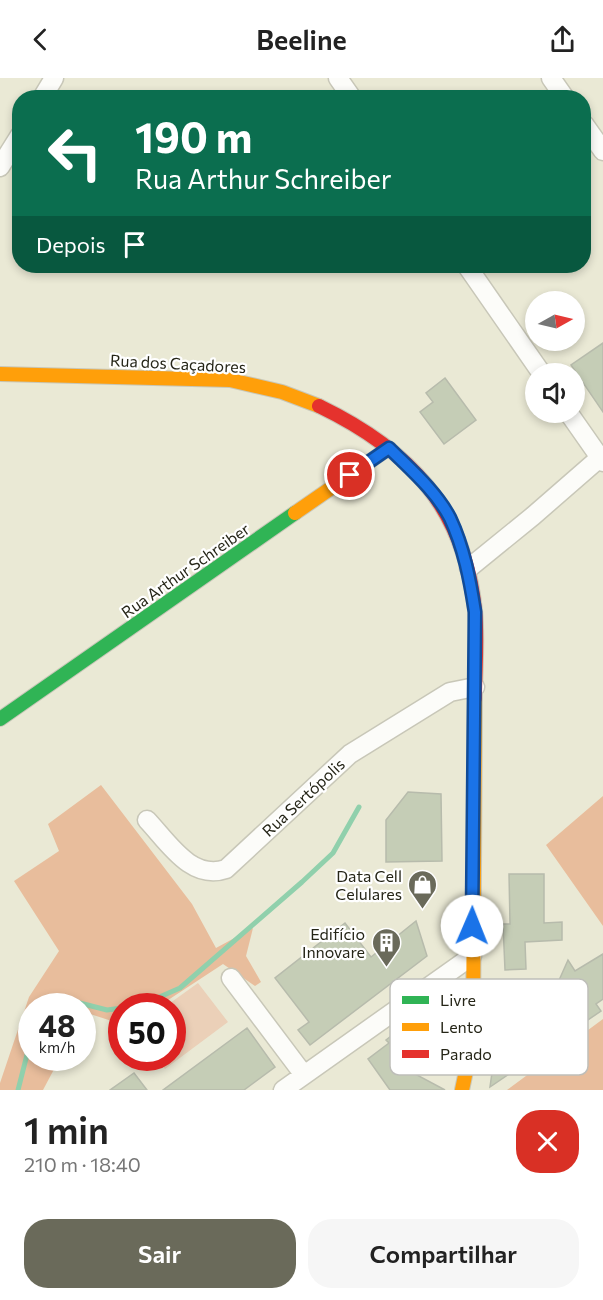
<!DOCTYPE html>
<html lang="pt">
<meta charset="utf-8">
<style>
body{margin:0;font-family:Commissioner,sans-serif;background:#f6f6f6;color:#222;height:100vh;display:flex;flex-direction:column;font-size:22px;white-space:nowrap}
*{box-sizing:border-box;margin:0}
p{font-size:20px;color:#767676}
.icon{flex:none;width:33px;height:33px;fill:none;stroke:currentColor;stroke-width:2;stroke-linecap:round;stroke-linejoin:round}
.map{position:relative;height:1012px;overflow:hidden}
.side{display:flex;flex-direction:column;background:#fff;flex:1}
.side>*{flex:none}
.guide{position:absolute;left:12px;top:12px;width:579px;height:183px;border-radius:24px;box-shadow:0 3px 9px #0003;background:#0b6e4f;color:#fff;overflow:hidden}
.needle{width:39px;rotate:82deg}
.tools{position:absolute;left:525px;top:213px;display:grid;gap:12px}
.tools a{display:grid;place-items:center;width:60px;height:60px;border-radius:50%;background:#fff;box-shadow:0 3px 9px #0003;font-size:30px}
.speed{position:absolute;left:18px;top:915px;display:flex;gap:12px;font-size:30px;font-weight:700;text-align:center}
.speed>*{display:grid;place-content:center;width:78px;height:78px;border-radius:50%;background:#fff;box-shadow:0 3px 9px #0003;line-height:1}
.speed small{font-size:15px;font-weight:400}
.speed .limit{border:9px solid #d22;background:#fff;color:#111}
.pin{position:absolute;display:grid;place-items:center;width:51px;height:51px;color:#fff;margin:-26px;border:3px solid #fff;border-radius:50%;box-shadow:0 2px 6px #0007}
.me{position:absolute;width:66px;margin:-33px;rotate:1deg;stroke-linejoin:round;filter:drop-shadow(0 0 4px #0008)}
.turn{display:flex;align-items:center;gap:21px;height:126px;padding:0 24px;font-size:27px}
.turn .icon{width:78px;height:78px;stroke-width:2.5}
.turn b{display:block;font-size:42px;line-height:51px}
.then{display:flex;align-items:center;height:57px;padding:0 24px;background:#0003;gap:12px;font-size:22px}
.round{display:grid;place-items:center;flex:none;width:63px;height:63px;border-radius:24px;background:#f6f6f6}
.headline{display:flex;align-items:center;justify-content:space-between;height:102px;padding:0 24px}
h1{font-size:36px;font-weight:600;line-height:45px}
.action{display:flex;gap:12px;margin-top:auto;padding:12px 24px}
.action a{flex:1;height:69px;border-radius:24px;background:#6a6a5a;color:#fff;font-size:24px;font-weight:600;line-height:69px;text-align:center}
.action a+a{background:#f6f6f6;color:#222}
header{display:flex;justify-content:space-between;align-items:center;height:78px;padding:0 24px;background:#fff;font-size:27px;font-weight:600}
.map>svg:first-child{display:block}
.green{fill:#ebd0b8}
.forest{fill:#e8bd9c}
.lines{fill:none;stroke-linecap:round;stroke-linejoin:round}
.stream{stroke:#90d0ac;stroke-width:5}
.building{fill:#c5cdb6;stroke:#b7bbac;stroke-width:1.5}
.street-casing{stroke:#c8c7b8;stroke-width:21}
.fast-casing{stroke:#c8c7b8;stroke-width:16}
.slow-casing{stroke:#c8c7b8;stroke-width:16}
.jam-casing{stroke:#c8c7b8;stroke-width:16}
.street{stroke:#fcfcf9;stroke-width:18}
.fast{stroke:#30b455;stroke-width:14}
.slow{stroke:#ff9f0a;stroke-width:14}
.jam{stroke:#e5322d;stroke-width:14}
.route-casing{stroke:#114b97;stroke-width:15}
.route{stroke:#1a73e8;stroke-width:10}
.labels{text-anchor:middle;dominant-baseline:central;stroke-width:4.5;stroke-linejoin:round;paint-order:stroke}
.street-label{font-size:16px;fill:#252517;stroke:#fff}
.poi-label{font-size:16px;fill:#252517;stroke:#fff;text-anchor:end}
.key{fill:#fff;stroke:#bebeb9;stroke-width:1.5}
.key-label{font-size:16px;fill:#252517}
</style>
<header><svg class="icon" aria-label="back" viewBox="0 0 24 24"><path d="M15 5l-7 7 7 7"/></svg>Beeline<svg class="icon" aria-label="share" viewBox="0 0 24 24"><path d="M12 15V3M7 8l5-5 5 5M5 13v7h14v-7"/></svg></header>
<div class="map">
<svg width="603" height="1012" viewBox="0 0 603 1012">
<rect width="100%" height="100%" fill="#eae9d5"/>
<path class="green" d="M 198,905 L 228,944 L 165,991 L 156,980 L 172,980 L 172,928 L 166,928 Z"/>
<path class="forest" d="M 101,707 L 192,826 L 216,870 L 253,850 L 246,878 L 261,904 L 255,908 L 223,886 L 159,928 L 122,928 L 121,946 L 84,934 L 83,937 L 82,928 L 32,928 L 32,980 L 60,980 L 43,1012 L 0,1012 L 0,1005 L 29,919 L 59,873 L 14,803 L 59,773 L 48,746 Z
M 603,718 L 603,848 L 546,767 Z
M 603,941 L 603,1012 L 507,1012 Z"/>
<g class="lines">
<path class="stream" d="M 61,928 L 68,922 L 107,932 L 122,930
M 139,928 L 180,910 L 302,804 L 333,775 L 359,729
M 18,1012 L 32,957"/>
</g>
<path class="building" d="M 603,265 L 603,334 L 571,287 Z
M 445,300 L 476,342 L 444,366 L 420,334 L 433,324 L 426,315 Z
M 408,714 L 441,716 L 442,783 L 386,784 L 386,742 Z
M 509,796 L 544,796 L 544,845 L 562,844 L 562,862 L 525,864 L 526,891 L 505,892 L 503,846 L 510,846 Z
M 416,843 L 427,878 L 310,967 L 298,952 L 309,944 L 275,900 L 345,845 L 371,879 Z
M 603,876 L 603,921 L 596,926 L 601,933 L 490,1009 L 498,952 L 552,918 L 568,882 L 575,893 Z
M 450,912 L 458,916 L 458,960 L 451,950 L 400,988 L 445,1012 L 390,1012 L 368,981 L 389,965 L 386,962 L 400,951 L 405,957 L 439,932 L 433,924 Z
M 247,950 L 275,989 L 244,1012 L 163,1012 Z
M 134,995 L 147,1012 L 110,1012 Z"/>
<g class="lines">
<defs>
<path id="street" d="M 338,0 L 352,20
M 551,0 L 565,20
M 42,20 L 54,0
M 584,46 L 603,73
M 0,89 L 20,57
M 467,188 L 542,296
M 568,334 L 603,384
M 469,490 L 533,438 L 603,377
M 147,742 C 168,764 191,803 226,791 L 350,676 L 450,614 L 475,609
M 231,900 L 304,997
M 283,1012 L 472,878"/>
<path id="fast" d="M 0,641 L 295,435"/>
<path id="slow" d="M 0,296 L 230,302 L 282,314 L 319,328
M 295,435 L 389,370
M 462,1012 L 473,960 L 475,620"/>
<path id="jam" d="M 319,328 C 410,372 464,429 475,532 C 478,561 475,591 475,620"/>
</defs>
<use href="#street" class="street-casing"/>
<use href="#fast" class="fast-casing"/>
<use href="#slow" class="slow-casing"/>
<use href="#jam" class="jam-casing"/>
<use href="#street" class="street"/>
<use href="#fast" class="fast"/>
<use href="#slow" class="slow"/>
<use href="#jam" class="jam"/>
</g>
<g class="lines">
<defs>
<path id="route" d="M 350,397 L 389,370 C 410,391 436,413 450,440 C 464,470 470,502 475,534 L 472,848"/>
</defs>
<use href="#route" class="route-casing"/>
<use href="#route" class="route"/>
</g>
<defs>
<symbol id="shop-pin" viewBox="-11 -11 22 30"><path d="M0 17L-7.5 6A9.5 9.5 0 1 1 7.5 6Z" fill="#6a6a5a" stroke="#fff"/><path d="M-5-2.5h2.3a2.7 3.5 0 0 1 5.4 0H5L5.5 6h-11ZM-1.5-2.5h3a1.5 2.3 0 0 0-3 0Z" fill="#fff"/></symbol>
<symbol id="building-pin" viewBox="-11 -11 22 30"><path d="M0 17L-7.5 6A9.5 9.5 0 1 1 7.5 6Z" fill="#6a6a5a" stroke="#fff"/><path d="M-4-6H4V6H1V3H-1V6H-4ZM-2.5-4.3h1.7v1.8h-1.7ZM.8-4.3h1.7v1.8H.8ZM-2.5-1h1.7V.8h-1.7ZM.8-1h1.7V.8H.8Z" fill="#fff"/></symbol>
</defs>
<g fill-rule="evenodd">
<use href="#shop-pin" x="406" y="790" width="33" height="45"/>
<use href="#building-pin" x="370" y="848" width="33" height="45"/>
</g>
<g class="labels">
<g class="street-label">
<text transform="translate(178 285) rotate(3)">Rua dos Caçadores</text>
<text transform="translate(185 492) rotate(-35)">Rua Arthur Schreiber</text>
<text transform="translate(303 719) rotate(-43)">Rua Sertópolis</text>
</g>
<g class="poi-label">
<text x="402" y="797">Data Cell<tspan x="402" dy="18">Celulares</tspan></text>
<text x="365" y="855">Edifício<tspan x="365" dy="18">Innovare</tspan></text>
</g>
</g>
<rect x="390" y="901" width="198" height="96" rx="9" class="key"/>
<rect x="402" y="918" width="27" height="8" fill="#30b455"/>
<rect x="402" y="945" width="27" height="8" fill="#ff9f0a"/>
<rect x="402" y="972" width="27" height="8" fill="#e5322d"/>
<g class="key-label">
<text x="440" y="928">Livre</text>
<text x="440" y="955">Lento</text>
<text x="440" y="982">Parado</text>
</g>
</svg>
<div class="tools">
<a><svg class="needle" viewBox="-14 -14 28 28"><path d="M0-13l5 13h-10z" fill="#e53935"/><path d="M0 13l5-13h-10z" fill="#767676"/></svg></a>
<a><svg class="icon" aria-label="sound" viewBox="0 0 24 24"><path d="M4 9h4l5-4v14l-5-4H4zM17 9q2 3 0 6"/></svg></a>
</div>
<div class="speed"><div>48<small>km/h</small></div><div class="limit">50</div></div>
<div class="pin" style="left:350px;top:397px;background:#d93025"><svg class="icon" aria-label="arrive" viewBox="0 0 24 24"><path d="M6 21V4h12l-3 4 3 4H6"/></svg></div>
<svg class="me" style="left:472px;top:848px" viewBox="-20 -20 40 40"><circle r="19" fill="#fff"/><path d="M0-13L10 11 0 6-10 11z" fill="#1a73e8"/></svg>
<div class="guide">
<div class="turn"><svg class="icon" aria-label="left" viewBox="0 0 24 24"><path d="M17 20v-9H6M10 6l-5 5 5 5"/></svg><div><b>190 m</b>Rua Arthur Schreiber</div></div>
<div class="then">Depois<svg class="icon" aria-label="arrive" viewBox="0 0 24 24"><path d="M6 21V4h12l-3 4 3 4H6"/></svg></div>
</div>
</div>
<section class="side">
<div class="headline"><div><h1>1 min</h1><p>210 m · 18:40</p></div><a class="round" style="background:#d93025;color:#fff"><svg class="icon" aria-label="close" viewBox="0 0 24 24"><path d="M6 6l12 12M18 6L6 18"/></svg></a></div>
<div class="action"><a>Sair</a><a>Compartilhar</a></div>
</section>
